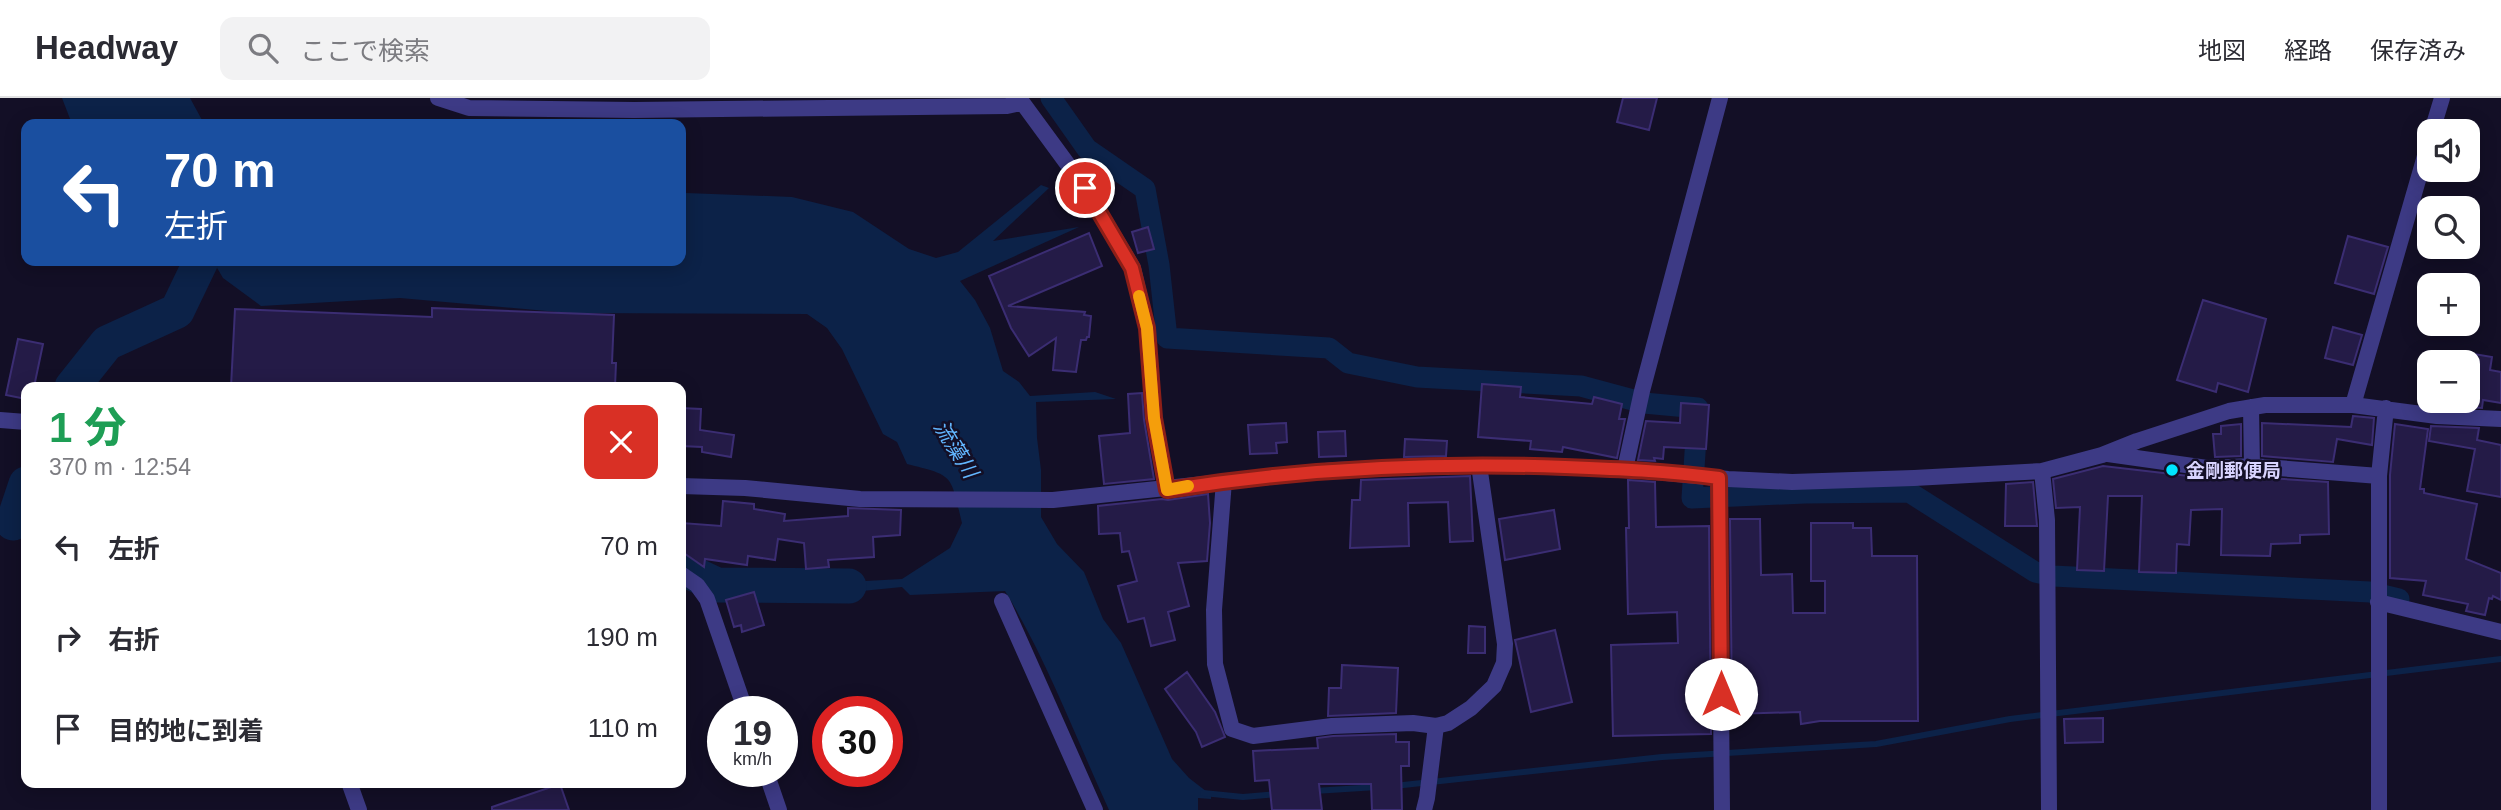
<!DOCTYPE html>
<html lang="ja">
<meta charset="utf-8">
<style>
body{margin:0;font-family:Arial,"Noto Sans JP",sans-serif;background:#f2f2f3;color:#2b2b33;height:100vh;display:flex;flex-direction:column;font-size:26px;white-space:nowrap}
*{box-sizing:border-box;margin:0}
p{font-size:23px;color:#7c7c81}
.icon{flex:none;width:38px;height:38px;fill:none;stroke:currentColor;stroke-width:2;stroke-linecap:round;stroke-linejoin:round}
.map{position:relative;flex:1;overflow:hidden}
.side{position:absolute;left:21px;top:284px;width:665px;height:406px;display:flex;flex-direction:column;background:#fff;border-radius:14px;box-shadow:0 4px 18px #0003}
.side>*{flex:none}
.hud{position:absolute;left:21px;top:21px;width:665px;height:147px;border-radius:14px;box-shadow:0 4px 18px #0003;background:#1a4fa0;color:#fff;overflow:hidden}
.tools{position:absolute;left:2417px;top:21px;display:grid;gap:14px}
.tools a{display:grid;place-items:center;width:63px;height:63px;border-radius:14px;background:#fff;box-shadow:0 4px 18px #0003;font-size:35px}
.speed{position:absolute;left:707px;top:598px;display:flex;gap:14px;font-size:35px;font-weight:700;text-align:center}
.speed>*{display:grid;place-content:center;width:91px;height:91px;border-radius:50%;background:#fff;box-shadow:0 4px 18px #0003;line-height:1}
.speed small{font-size:18px;font-weight:400}
.speed .limit{border:10px solid #d22;background:#fff;color:#111}
.pin{position:absolute;display:grid;place-items:center;width:60px;height:60px;color:#fff;margin:-30px;border:4px solid #fff;border-radius:50%;box-shadow:0 2px 7px #0007}
.me{position:absolute;width:77px;margin:-38px;rotate:0deg;stroke-linejoin:round;filter:drop-shadow(0 0 5px #0008)}
.turn{display:flex;align-items:center;gap:24px;height:147px;padding:0 28px;font-size:32px}
.turn .icon{width:91px;height:91px;stroke-width:2.5}
.turn b{display:block;font-size:49px;line-height:60px}
.round{display:grid;place-items:center;flex:none;width:74px;height:74px;border-radius:14px;background:#f2f2f3}
.summary{display:flex;align-items:center;justify-content:space-between;height:119px;padding:0 28px}
h1{font-size:42px;font-weight:800;line-height:52px;color:#1e9e55}
ul{padding:0;list-style:none}
li{display:flex;align-items:center;gap:21px;height:91px;padding:0 28px}
li div{flex:1}
li b{display:block;font-size:26px}
li em{font-style:normal}
header{display:flex;align-items:center;gap:42px;box-sizing:border-box;height:98px;padding:0 35px;background:#fff;border-bottom:2px solid #e1e1e2}
header strong{font-size:33px}
nav{display:flex;gap:38px;margin-inline-start:auto;font-size:24px}
.search{width:490px;height:63px;background:#f2f2f3;display:flex;align-items:center;gap:18px;box-sizing:border-box;padding:0 24px;border-radius:14px;color:#7c7c81;font-size:26px}
.map>svg:first-child{display:block}
.water{fill:#0c2248}
.lines{fill:none;stroke-linecap:round;stroke-linejoin:round}
.stream{stroke:#0c2248;stroke-width:6}
.canal{stroke:#0c2248;stroke-width:21}
.river{stroke:#0c2248;stroke-width:35}
.building{fill:#241b47;stroke:#3b2d73;stroke-width:2}
.minor{stroke:#3d3a85;stroke-width:16}
.route-casing{stroke:#8d1f18;stroke-width:18}
.route{stroke:#d93025;stroke-width:12}
.slow{stroke:#f59e0b;stroke-width:12}
.poi-dot{fill:#00e5ff;stroke:#130f26;stroke-width:2.5}
.labels{text-anchor:middle;dominant-baseline:central;stroke-width:5;stroke-linejoin:round;paint-order:stroke}
.poi-label{font-size:19px;font-weight:bold;fill:#d9d4ff;stroke:#130f26;text-anchor:start}
.water-label{font-size:21px;font-style:italic;fill:#62b6ff;stroke:#130f26}
</style>
<header>
<strong>Headway</strong>
<div class="search"><svg class="icon" aria-label="search" viewBox="0 0 24 24"><circle cx="10" cy="10" r="6"/><path d="M15 15l6 6"/></svg>ここで検索</div>
<nav><a>地図</a><a>経路</a><a>保存済み</a></nav>
</header>
<div class="map">
<svg width="2501" height="712" viewBox="0 0 2501 712">
<rect width="100%" height="100%" fill="#130f26"/>
<path class="water" d="M 62,0 L 190,0 L 202,22 L 207,26 L 72,26 Z
M 1041,87 L 1049,90 L 993,143 L 1079,129 L 960,183 L 975,202 L 990,230 L 1003,273 L 1019,284 L 1030,298 L 1095,294 L 1116,301 L 1036,304 L 1037,340 L 1041,372 L 1041,419 L 1057,446 L 1084,474 L 1103,521 L 1121,545 L 1172,661 L 1189,680 L 1211,697 L 1211,701 L 1198,700 L 1198,712 L 1109,712 C 1075,638 1047,562 1005,493 L 910,497 L 902,489 L 852,494 L 847,484 L 902,481 L 950,450 L 962,425 C 950,377 956,378 907,366 L 897,344 L 883,336 L 842,251 L 827,230 L 807,216 L 569,215 L 400,200 L 261,208 L 223,180 L 213,163 L 681,163 L 681,95 L 686,95 L 792,99 L 853,114 L 909,151 L 936,160 L 958,154 Z"/>
<g class="lines">
<path class="stream" d="M 1394,688 L 1662,659 L 1876,646 L 2010,621 L 2501,561
M 1314,693 L 1377,689
M 1203,695 L 1243,699 L 1279,696"/>
<path class="canal" d="M 1051,0 L 1087,51 L 1145,91 L 1159,167 L 1167,240 L 1329,250 L 1348,265 L 1417,279 L 1581,288 L 1644,305 L 1698,310 L 1692,400 L 1805,395 L 1909,394 L 2035,474 L 2053,478 L 2370,494 L 2399,501"/>
<path class="river" d="M 72,289 L 107,245 L 177,213 L 201,163
M 13,425 L 26,386
M 681,470 L 717,487 L 849,488"/>
</g>
<path class="building" d="M 1623,0 L 1657,0 L 1649,32 L 1617,24 Z
M 1148,129 L 1154,151 L 1138,155 L 1132,134 Z
M 1089,135 L 1102,168 L 1008,208 L 1085,214 L 1084,217 L 1091,218 L 1089,239 L 1087,239 L 1086,242 L 1081,242 L 1076,274 L 1053,272 L 1056,240 L 1029,258 L 1011,230 L 989,178 Z
M 2348,138 L 2388,149 L 2374,196 L 2335,185 Z
M 2203,202 L 2266,221 L 2248,294 L 2218,285 L 2216,294 L 2177,282 Z
M 432,210 L 614,217 L 612,265 L 616,265 L 615,289 L 231,289 L 235,211 L 432,219 Z
M 2333,229 L 2362,237 L 2353,267 L 2325,260 Z
M 18,241 L 43,246 L 34,289 L 26,289 L 26,301 L 6,297 Z
M 2468,255 L 2492,259 L 2490,272 L 2501,274 L 2501,305 L 2483,302 L 2482,310 L 2434,307 L 2435,303 L 2468,303 Z
M 1482,286 L 1521,289 L 1520,299 L 1592,306 L 1594,299 L 1622,306 L 1619,321 L 1625,321 L 1617,360 L 1563,349 L 1562,354 L 1530,351 L 1531,343 L 1478,339 Z
M 1142,295 L 1144,322 L 1154,381 L 1104,386 L 1099,338 L 1130,335 L 1128,296 Z
M 1681,305 L 1709,307 L 1706,351 L 1664,349 L 1663,361 L 1654,360 L 1655,363 L 1638,362 L 1646,323 L 1680,325 Z
M 681,310 L 701,311 L 700,332 L 734,337 L 731,359 L 702,354 L 702,349 L 681,348 Z
M 2353,318 L 2374,320 L 2372,347 L 2337,341 L 2333,364 L 2262,358 L 2262,325 L 2351,329 Z
M 1286,325 L 1287,344 L 1276,345 L 1277,355 L 1250,356 L 1248,327 Z
M 2241,326 L 2241,358 L 2215,359 L 2213,336 L 2221,336 L 2221,328 Z
M 2395,326 L 2428,331 L 2420,391 L 2424,391 L 2424,395 L 2477,406 L 2466,461 L 2501,475 L 2501,502 L 2493,498 L 2492,501 L 2489,500 L 2485,517 L 2466,513 L 2468,506 L 2423,497 L 2426,483 L 2390,480 L 2390,377 Z
M 2431,328 L 2479,330 L 2477,342 L 2501,347 L 2501,399 L 2467,393 L 2475,351 L 2429,343 Z
M 1345,333 L 1346,358 L 1319,359 L 1318,334 Z
M 1405,341 L 1447,343 L 1446,358 L 1404,359 Z
M 2103,368 L 2206,380 L 2252,379 L 2328,384 L 2329,436 L 2300,437 L 2300,445 L 2271,446 L 2270,458 L 2221,457 L 2222,411 L 2191,412 L 2189,447 L 2177,446 L 2176,475 L 2139,474 L 2142,398 L 2108,398 L 2104,473 L 2077,472 L 2080,409 L 2056,410 L 2053,381 Z
M 1470,378 L 1473,443 L 1450,444 L 1448,404 L 1408,405 L 1409,448 L 1350,450 L 1352,402 L 1360,402 L 1361,382 Z
M 1628,382 L 1655,384 L 1656,429 L 1709,428 L 1711,636 L 1613,638 L 1611,547 L 1678,545 L 1677,514 L 1628,516 L 1626,430 L 1629,430 Z
M 2033,384 L 2037,428 L 2005,428 L 2006,386 Z
M 1208,396 L 1210,425 L 1207,463 L 1178,465 L 1189,508 L 1168,514 L 1175,542 L 1151,548 L 1144,520 L 1128,524 L 1118,488 L 1137,483 L 1129,453 L 1122,454 L 1120,435 L 1099,436 L 1098,408 L 1162,401 L 1168,402 Z
M 723,403 L 754,406 L 754,411 L 785,416 L 784,423 L 848,418 L 848,410 L 901,412 L 900,437 L 873,439 L 874,459 L 828,462 L 829,469 L 806,471 L 804,445 L 778,441 L 775,462 L 748,458 L 747,467 L 705,461 L 704,469 L 681,453 L 682,425 L 721,428 Z
M 1554,412 L 1560,451 L 1505,462 L 1499,421 Z
M 1730,421 L 1760,421 L 1761,477 L 1792,476 L 1793,515 L 1825,515 L 1825,483 L 1811,483 L 1811,425 L 1853,425 L 1853,430 L 1871,430 L 1872,458 L 1917,458 L 1918,623 L 1820,623 L 1801,626 L 1800,614 L 1732,616 Z
M 754,494 L 764,527 L 742,534 L 741,527 L 734,529 L 726,502 Z
M 1469,528 L 1485,529 L 1485,555 L 1468,555 Z
M 1555,532 L 1572,604 L 1531,614 L 1515,542 Z
M 1342,567 L 1398,570 L 1396,615 L 1328,618 L 1329,590 L 1341,590 Z
M 1187,574 L 1215,614 L 1225,639 L 1202,649 L 1196,634 L 1165,591 Z
M 2103,620 L 2103,644 L 2065,645 L 2064,621 Z
M 1396,636 L 1396,644 L 1409,644 L 1409,668 L 1401,668 L 1402,712 L 1372,712 L 1371,686 L 1319,686 L 1322,712 L 1272,712 L 1269,682 L 1255,683 L 1253,653 L 1318,650 L 1317,640 L 1333,638 Z
M 560,686 L 569,712 L 492,712 L 492,709 Z"/>
<g class="lines">
<path class="minor" d="M 438,0 L 469,10 L 634,12 L 1007,8 L 1021,5
M 1019,0 L 1085,90 L 1133,170 L 1147,230 L 1154,320 L 1167,392
M 2432,33 L 2442,0
M 2353,307 L 2429,44
M 2251,309 L 2252,368
M 0,322 L 26,324
M 2108,356 L 2207,370 L 2252,368 L 2379,378
M 1625,371 L 1642,293 L 1720,0
M 2042,373 L 2047,422 L 2049,712
M 1719,380 L 1722,712
M 1224,383 L 1214,512 L 1215,566 L 1232,631 L 1253,638 L 1332,628 L 1413,625 L 1436,628 L 1448,625 L 1471,610 L 1494,588 L 1504,565 L 1505,546 L 1479,367
M 681,388 L 745,390 L 860,401 L 1053,402 L 1335,372 L 1479,367 L 1625,371 L 1728,381 L 1792,384 L 1914,380 L 2042,373 L 2102,357 L 2137,343 L 2229,313 L 2265,307 L 2353,307 L 2437,318 L 2501,321
M 681,476 L 697,487 L 707,501 L 746,614
M 1002,503 L 1095,712
M 2378,504 L 2501,534
M 766,674 L 779,712
M 349,684 L 359,712
M 1424,712 L 1427,700 L 1436,628
M 2379,712 L 2379,378 L 2386,310"/>
</g>
<g class="lines">
<defs>
<path id="route" d="M 1085,90 L 1132,170 L 1147,230 L 1154,320 L 1167,392 C 1298,371 1432,364 1565,369 C 1617,371 1668,373 1719,380 L 1721,596"/>
</defs>
<use href="#route" class="route-casing"/>
<use href="#route" class="route"/>
<path class="slow" d="M 1139,198 L 1147,230 L 1154,320 L 1167,392 L 1188,388"/>
</g>
<circle class="poi-dot" cx="2172" cy="372" r="7"/>
<g class="labels">
<g class="poi-label">
<text x="2186" y="372">金剛郵便局</text>
</g>
<g class="water-label">
<text transform="translate(956 351) rotate(58)">流藻川</text>
</g>
</g>
</svg>
<div class="tools">
<a><svg class="icon" aria-label="sound" viewBox="0 0 24 24"><path d="M4 9h4l5-4v14l-5-4H4zM17 9q2 3 0 6"/></svg></a>
<a><svg class="icon" aria-label="search" viewBox="0 0 24 24"><circle cx="10" cy="10" r="6"/><path d="M15 15l6 6"/></svg></a>
<a>+</a>
<a>−</a>
</div>
<div class="speed"><div>19<small>km/h</small></div><div class="limit">30</div></div>
<div class="pin" style="left:1085px;top:90px;background:#d93025"><svg class="icon" aria-label="arrive" viewBox="0 0 24 24"><path d="M6 21V4h12l-3 4 3 4H6"/></svg></div>
<svg class="me" style="left:1721px;top:596px" viewBox="-20 -20 40 40"><circle r="19" fill="#fff"/><path d="M0-13L10 11 0 6-10 11z" fill="#d93025"/></svg>
<div class="hud">
<div class="turn"><svg class="icon" aria-label="left" viewBox="0 0 24 24"><path d="M17 20v-9H6M10 6l-5 5 5 5"/></svg><div><b>70 m</b>左折</div></div>
</div>
<section class="side">
<div class="summary"><div><h1>1 分</h1><p>370 m · 12:54</p></div><a class="round" style="background:#d93025;color:#fff"><svg class="icon" aria-label="close" viewBox="0 0 24 24"><path d="M6 6l12 12M18 6L6 18"/></svg></a></div>
<ul>
<li><svg class="icon" aria-label="left" viewBox="0 0 24 24"><path d="M17 20v-9H6M10 6l-5 5 5 5"/></svg><div><b>左折</b></div><em>70 m</em></li>
<li><svg class="icon" aria-label="right" viewBox="0 0 24 24"><path d="M7 20v-9h11M14 6l5 5-5 5"/></svg><div><b>右折</b></div><em>190 m</em></li>
<li><svg class="icon" aria-label="arrive" viewBox="0 0 24 24"><path d="M6 21V4h12l-3 4 3 4H6"/></svg><div><b>目的地に到着</b></div><em>110 m</em></li>
</ul>
</section>
</div>
